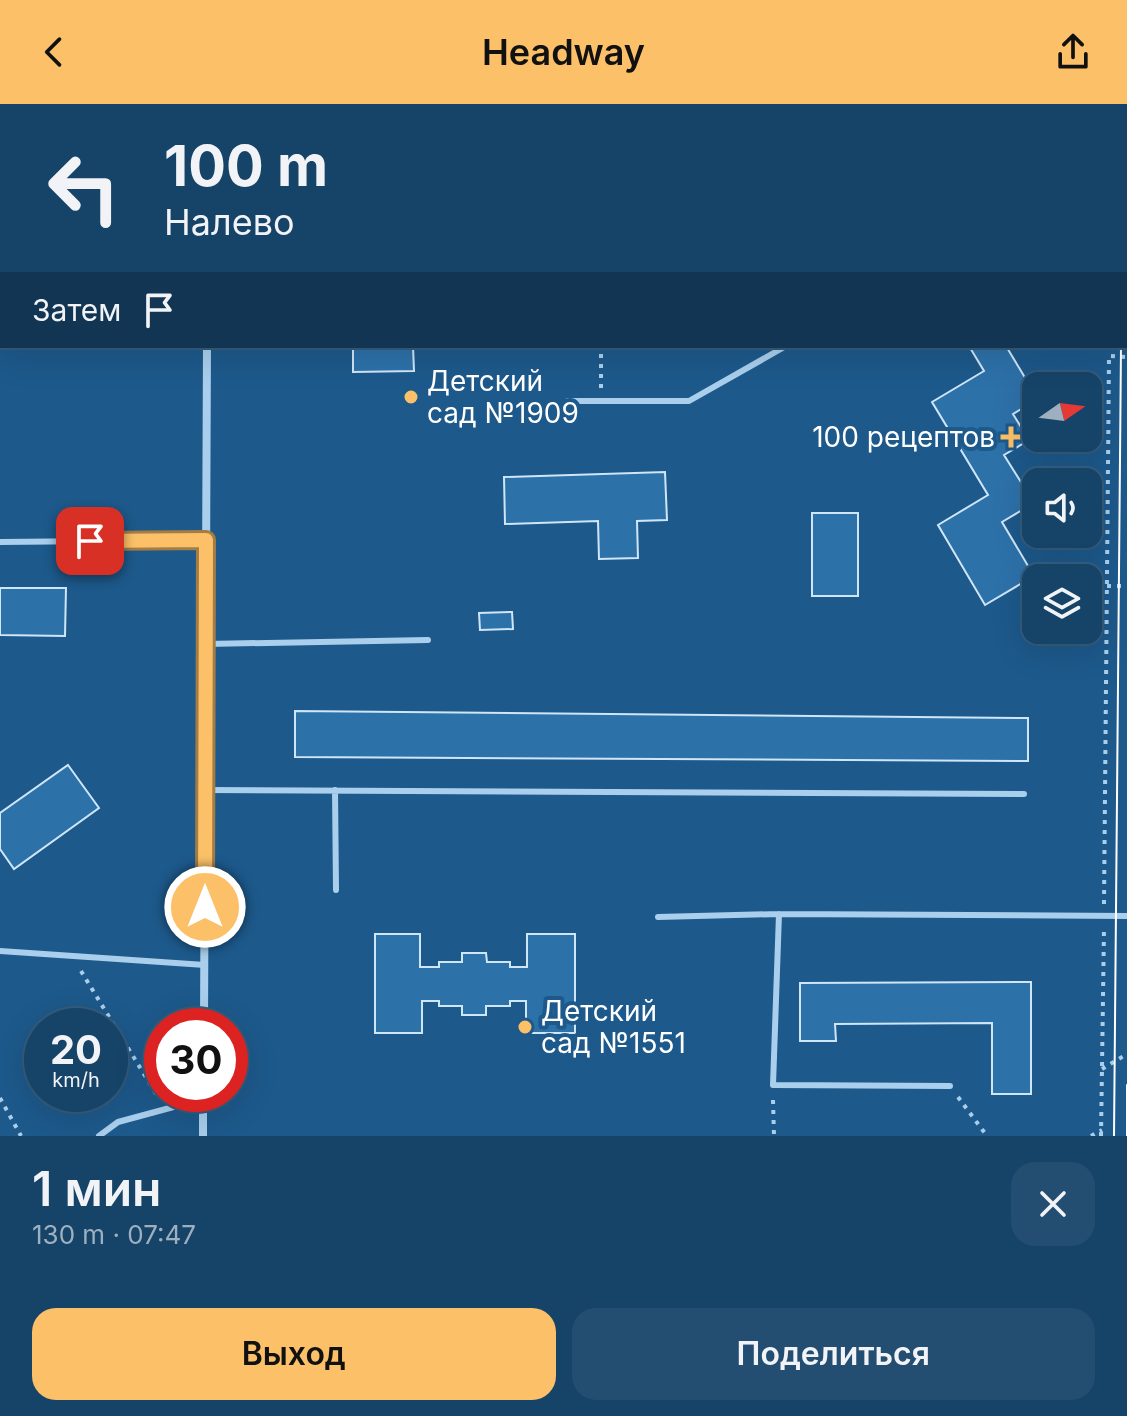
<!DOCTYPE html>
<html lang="ru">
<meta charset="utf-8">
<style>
body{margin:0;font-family:Inter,sans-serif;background:#234e71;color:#f1f3f6;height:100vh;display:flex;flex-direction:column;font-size:30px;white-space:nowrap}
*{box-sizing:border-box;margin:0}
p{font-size:26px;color:#9eb0c0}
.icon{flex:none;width:44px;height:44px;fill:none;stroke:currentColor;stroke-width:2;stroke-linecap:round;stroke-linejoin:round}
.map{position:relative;height:1032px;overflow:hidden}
.side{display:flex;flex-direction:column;background:#164368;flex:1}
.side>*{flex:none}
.banner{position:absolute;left:0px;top:0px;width:1128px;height:244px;box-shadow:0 8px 32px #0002,0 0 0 2px #355c7c;background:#164368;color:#f1f3f6;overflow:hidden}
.needle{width:52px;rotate:76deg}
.fabs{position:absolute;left:1022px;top:268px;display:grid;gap:16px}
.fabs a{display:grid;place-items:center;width:80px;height:80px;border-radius:16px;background:#164368;box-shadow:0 8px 32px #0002,0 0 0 2px #355c7c;font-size:40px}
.speed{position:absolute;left:24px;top:904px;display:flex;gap:16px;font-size:40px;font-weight:700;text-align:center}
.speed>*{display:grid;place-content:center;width:104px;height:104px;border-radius:50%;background:#164368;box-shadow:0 8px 32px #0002,0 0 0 2px #355c7c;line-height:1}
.speed small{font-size:20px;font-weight:400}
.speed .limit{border:12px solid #d22;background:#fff;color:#111}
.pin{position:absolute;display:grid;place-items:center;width:68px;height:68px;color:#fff;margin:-34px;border-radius:16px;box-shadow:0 4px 12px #0006}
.me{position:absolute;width:88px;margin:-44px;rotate:0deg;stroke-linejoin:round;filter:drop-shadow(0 0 6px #0008)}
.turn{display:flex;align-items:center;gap:28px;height:168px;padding:0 32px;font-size:36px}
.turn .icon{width:104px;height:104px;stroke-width:2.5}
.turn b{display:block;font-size:56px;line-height:68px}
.then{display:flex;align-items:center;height:76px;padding:0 32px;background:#0003;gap:16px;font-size:30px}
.round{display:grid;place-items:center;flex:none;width:84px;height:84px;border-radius:24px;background:#234e71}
.head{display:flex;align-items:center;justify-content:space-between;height:136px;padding:0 32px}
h1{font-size:48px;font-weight:600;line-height:60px}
.primary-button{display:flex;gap:16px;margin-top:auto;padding:16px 32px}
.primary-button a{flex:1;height:92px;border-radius:24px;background:#fcc168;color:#111;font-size:32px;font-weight:600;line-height:92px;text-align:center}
.primary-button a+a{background:#234e71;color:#f1f3f6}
header{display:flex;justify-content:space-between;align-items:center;height:104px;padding:0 32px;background:#fcc168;color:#111;font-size:36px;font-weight:600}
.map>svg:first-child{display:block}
.building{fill:#2d71a9;stroke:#cfe6f9;stroke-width:2}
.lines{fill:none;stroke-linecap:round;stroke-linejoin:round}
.path{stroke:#a9cfec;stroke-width:4;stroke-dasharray:4 6;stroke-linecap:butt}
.service{stroke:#a9cfec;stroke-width:6}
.minor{stroke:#a9cfec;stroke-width:8}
.tram{stroke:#fff;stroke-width:2}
.route-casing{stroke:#a47d44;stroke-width:20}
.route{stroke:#fcc168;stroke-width:14}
.poi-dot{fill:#fcc168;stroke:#1d598b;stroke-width:3}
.labels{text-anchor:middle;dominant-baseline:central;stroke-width:8;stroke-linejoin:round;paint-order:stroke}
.poi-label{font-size:28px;fill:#fff;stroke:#1d598b;text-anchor:start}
</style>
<header><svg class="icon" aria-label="back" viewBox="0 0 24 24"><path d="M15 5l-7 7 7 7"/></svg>Headway<svg class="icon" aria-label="share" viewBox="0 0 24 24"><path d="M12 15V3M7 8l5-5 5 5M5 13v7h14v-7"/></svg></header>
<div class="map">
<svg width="1127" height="1032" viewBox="0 0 1127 1032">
<rect width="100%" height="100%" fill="#1d598b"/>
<path class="building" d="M 353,242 L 413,242 L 414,267 L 353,268 Z
M 969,242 L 1006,242 L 1036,292 L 1036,296 L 1013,310 L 1029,336 L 1004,351 L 1034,399 L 1002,418 L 1034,472 L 985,501 L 938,421 L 988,391 L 932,298 L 984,267 Z
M 665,368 L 667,416 L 637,417 L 638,454 L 599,455 L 598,417 L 505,420 L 504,373 Z
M 812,409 L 858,409 L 858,492 L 812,492 Z
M 0,484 L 66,484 L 65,532 L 0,531 Z
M 512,508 L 513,525 L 480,526 L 479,509 Z
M 295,607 L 1028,614 L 1028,657 L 295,653 Z
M 68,661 L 99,704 L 14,765 L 0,745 L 0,709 Z
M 375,830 L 420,830 L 420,863 L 439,863 L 439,858 L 462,858 L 462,849 L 486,849 L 487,858 L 510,858 L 510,863 L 527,863 L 527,830 L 575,830 L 575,929 L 526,929 L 526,897 L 510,897 L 510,902 L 486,902 L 486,911 L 462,911 L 462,902 L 439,902 L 439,897 L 422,897 L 422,929 L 375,929 Z
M 1031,878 L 1031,990 L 992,990 L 992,919 L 835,920 L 836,937 L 800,937 L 800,879 Z"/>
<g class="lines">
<path class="path" d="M 910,0 L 910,2
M 601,284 L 601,242
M 1107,482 L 1127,482
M 1104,800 L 1109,252 L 1127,253
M 81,867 L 158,993
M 1102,965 L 1127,950
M 958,993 L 987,1032
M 0,994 L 21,1032
M 773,996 L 774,1032
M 1091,1032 L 1102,1026
M 1101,1032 L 1104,824"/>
<path class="service" d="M 1126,3 L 1127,3
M 568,297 L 689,297 L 786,242
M 0,438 L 206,436
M 206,540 L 428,536
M 205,686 L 1024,690
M 335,686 L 336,786
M 779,810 L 773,981 L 950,982
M 658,813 L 779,810 L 1127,812
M 0,847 L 205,861
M 99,1032 L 118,1018 L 203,995"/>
<path class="minor" d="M 208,0 L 208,2
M 204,922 L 207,242
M 203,1032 L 203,990"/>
<path class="tram" d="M 1123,2 L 1123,0
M 1114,1032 L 1121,242
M 1127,1032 L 1127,981"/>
</g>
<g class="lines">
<defs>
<path id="route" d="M 90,437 L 206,436 L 205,803"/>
</defs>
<use href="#route" class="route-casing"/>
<use href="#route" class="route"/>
</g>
<g class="poi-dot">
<circle cx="411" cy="293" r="8"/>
<path d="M1007 321h8v8h8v8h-8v8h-8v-8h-8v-8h8z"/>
<circle cx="525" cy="923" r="8"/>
</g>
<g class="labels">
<g class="poi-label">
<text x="427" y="277">Детский<tspan x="427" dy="32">сад №1909</tspan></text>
<text x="995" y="333" text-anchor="end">100 рецептов</text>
<text x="541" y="907">Детский<tspan x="541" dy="32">сад №1551</tspan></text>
</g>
</g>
</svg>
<div class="fabs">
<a><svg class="needle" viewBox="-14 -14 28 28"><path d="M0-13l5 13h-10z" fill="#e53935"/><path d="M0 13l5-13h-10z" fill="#9eb0c0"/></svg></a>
<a><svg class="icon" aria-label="sound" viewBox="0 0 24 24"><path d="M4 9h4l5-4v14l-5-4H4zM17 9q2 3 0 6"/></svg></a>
<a><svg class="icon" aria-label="layers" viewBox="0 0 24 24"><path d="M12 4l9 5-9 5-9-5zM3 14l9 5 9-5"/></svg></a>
</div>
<div class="speed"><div>20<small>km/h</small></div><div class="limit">30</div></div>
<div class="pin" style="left:90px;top:437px;background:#d93025"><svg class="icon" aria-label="arrive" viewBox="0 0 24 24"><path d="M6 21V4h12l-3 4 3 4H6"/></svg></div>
<svg class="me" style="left:205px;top:803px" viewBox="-20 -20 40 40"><circle r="17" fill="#fcc168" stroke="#fff" stroke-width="3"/><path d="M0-11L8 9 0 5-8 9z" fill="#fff"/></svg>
<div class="banner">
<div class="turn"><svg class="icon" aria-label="left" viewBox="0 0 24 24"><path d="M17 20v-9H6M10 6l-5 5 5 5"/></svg><div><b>100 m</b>Налево</div></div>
<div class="then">Затем<svg class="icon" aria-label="arrive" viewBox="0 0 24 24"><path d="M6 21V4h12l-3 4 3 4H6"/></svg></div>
</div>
</div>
<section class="side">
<div class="head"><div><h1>1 мин</h1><p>130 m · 07:47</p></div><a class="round"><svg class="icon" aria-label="close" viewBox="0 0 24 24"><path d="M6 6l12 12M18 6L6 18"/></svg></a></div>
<div class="primary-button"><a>Выход</a><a>Поделиться</a></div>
</section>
